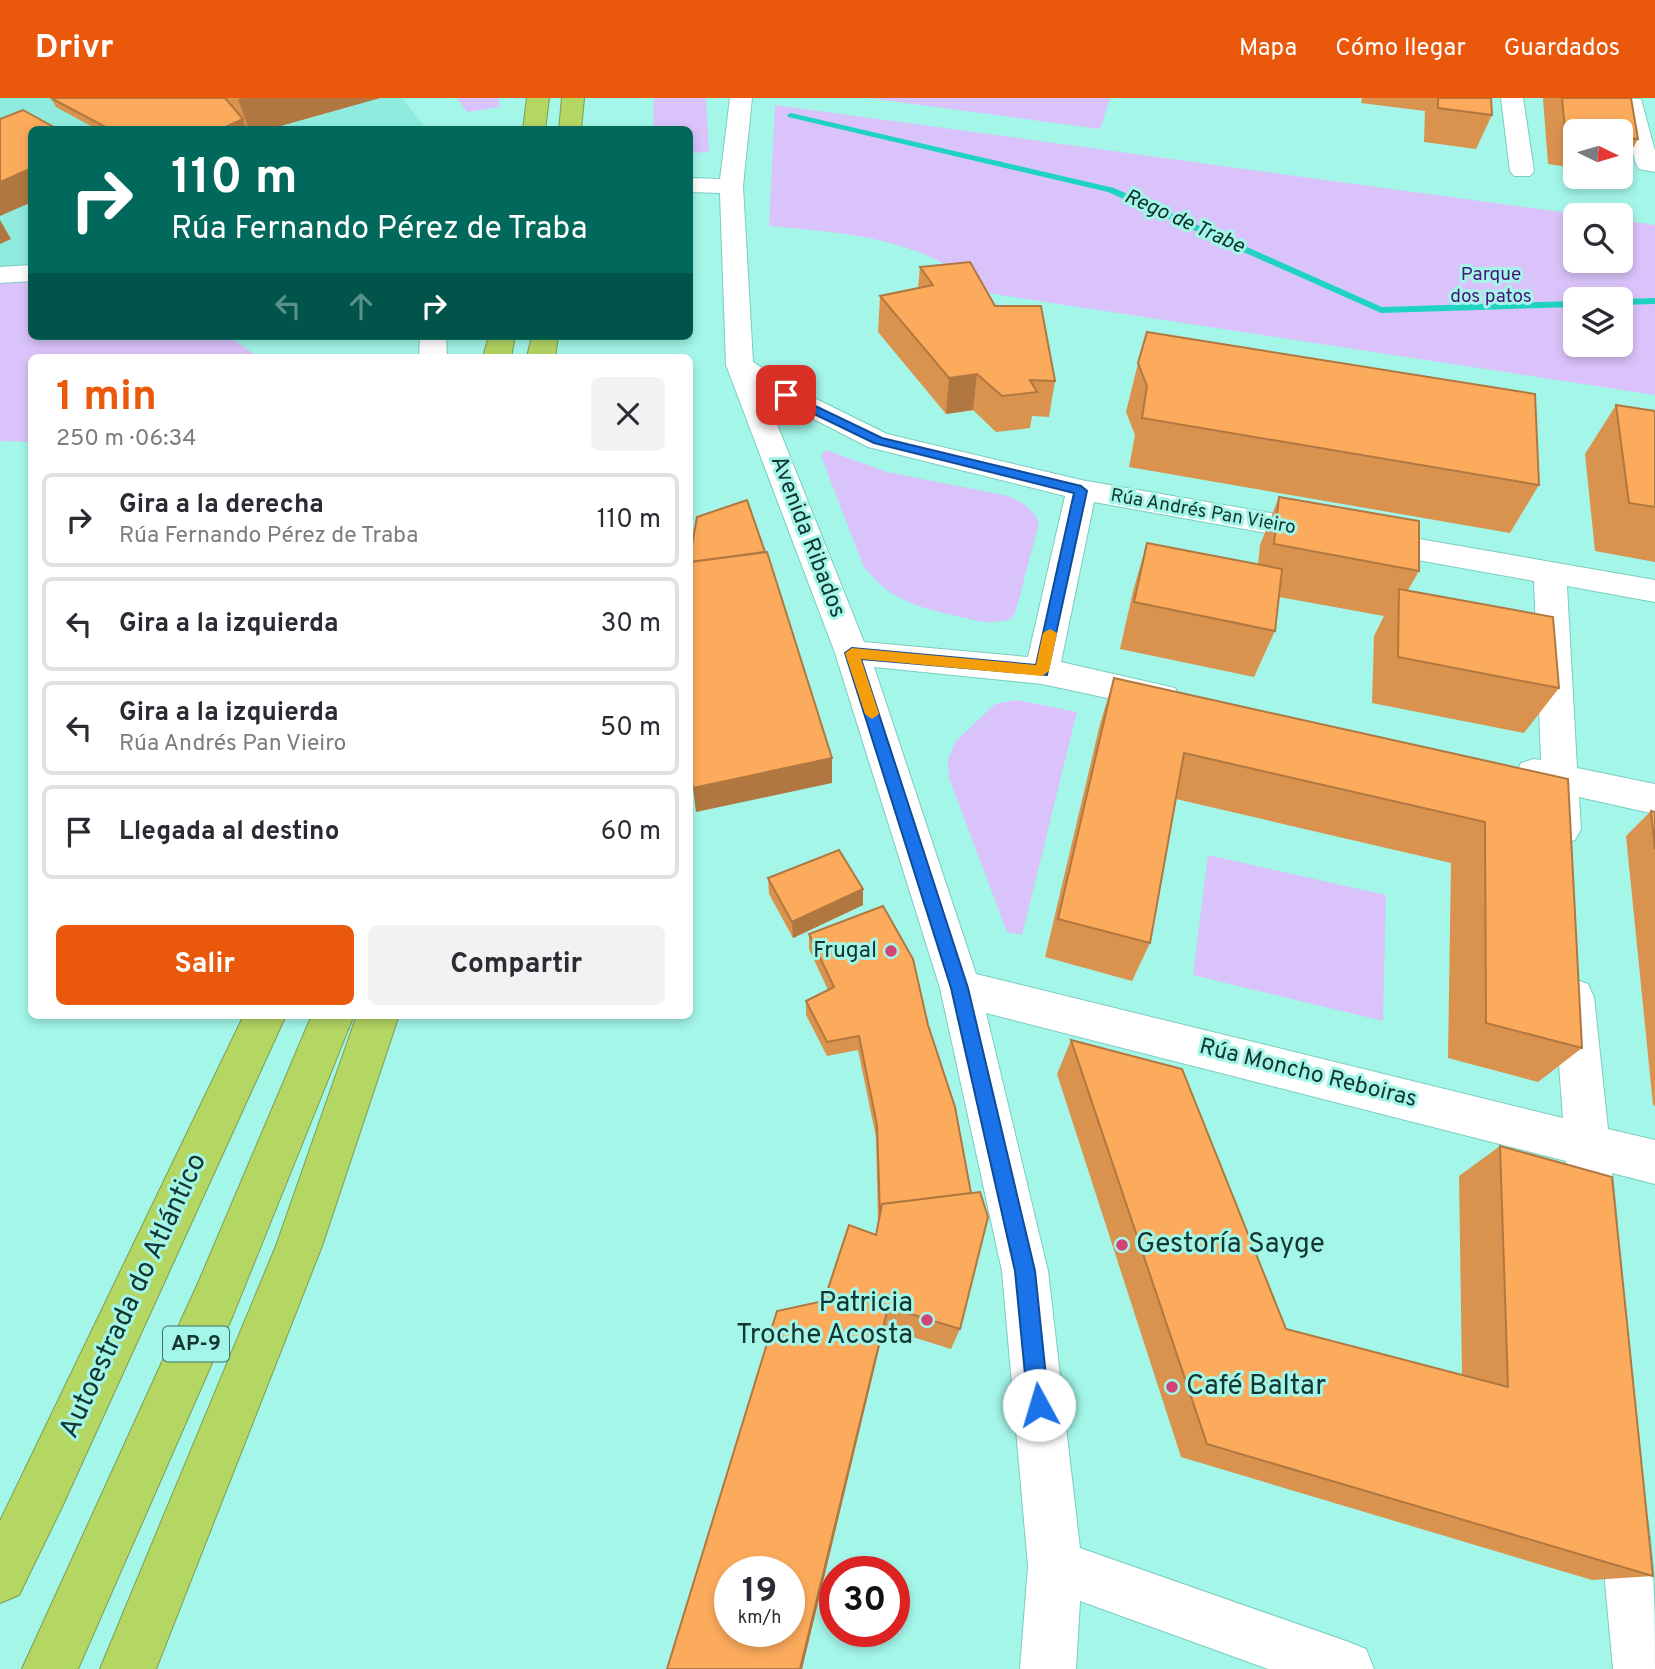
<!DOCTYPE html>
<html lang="es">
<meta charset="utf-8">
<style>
body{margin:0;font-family:Overpass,sans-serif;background:#f2f2f3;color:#2b2b33;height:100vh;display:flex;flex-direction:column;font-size:26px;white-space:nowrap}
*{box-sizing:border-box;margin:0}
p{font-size:23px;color:#7c7c81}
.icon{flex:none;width:38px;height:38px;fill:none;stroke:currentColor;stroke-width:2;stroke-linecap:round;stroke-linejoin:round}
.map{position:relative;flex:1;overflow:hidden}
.side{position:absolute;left:28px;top:256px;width:665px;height:665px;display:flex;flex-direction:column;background:#fff;border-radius:10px;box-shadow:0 4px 10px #0003}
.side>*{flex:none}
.guide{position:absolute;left:28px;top:28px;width:665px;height:214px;border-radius:10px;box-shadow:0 4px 10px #0003;background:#00695c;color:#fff;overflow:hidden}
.needle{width:46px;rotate:95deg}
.buttons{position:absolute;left:1563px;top:21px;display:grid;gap:14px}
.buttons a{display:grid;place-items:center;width:70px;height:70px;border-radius:10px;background:#fff;box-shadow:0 4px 10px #0003;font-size:35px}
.speed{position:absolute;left:714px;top:1458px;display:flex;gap:14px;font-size:35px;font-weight:700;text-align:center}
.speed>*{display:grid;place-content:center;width:91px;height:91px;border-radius:50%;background:#fff;box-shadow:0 4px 10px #0003;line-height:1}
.speed small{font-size:18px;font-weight:400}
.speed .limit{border:10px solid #d22;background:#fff;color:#111}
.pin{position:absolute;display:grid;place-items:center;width:60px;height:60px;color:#fff;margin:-30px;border-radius:14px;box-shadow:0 4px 10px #0006}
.me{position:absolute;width:77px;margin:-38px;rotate:354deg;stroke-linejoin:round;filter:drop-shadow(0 0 5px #0008)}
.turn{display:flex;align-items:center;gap:24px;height:147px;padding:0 28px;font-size:32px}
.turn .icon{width:91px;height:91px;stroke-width:2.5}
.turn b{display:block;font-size:49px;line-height:60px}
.lanes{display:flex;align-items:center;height:66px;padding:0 28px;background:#0003;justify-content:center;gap:35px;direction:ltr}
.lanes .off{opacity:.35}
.round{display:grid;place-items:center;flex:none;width:74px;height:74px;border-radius:10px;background:#f2f2f3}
.head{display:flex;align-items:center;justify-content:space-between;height:119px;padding:0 28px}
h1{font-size:42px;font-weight:700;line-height:52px;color:#ea580c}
.button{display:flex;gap:14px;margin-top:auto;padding:14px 28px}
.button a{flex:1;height:80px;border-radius:10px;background:#ea580c;color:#fff;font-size:28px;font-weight:700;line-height:80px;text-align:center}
.button a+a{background:#f2f2f3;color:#2b2b33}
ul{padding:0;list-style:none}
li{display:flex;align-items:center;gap:21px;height:94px;margin:0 14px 10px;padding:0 14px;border:4px solid #e1e1e2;border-radius:10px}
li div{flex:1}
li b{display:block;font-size:26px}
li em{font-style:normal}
header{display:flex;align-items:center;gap:42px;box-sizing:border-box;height:98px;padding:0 35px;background:#ea580c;color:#fff}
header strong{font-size:33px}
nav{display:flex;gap:38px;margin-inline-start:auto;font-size:24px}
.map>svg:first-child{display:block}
.built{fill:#8eebdd}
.green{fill:#dac3fa;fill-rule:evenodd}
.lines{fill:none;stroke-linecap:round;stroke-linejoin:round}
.stream{fill:#20d3c0;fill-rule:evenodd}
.minor-casing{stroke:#7bccbf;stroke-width:2}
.motorway-casing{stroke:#7c9e52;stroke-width:2}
.minor{fill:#fff;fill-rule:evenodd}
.motorway{fill:#b4d663;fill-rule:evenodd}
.wall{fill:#d9934f}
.shaded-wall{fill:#b07840}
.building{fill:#fcab5c;stroke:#b07840;stroke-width:2;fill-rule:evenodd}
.route{fill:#1a73e8;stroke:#114b97;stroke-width:2}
.slow{fill:#f59e0b}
.poi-dot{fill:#d14575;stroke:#a4f6e9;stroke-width:2.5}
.labels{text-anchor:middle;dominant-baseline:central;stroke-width:6;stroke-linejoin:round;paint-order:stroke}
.far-park-label{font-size:19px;fill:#4c157b;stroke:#a4f6e9}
.far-street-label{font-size:19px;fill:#143632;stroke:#a4f6e9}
.far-water-label{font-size:21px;font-style:italic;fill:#0e2f2b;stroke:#a4f6e9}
.shield{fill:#a4f6e9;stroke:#3f7069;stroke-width:2}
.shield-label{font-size:21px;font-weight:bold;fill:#143632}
.street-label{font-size:23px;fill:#143632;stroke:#a4f6e9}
.poi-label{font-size:23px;fill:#143632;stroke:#a4f6e9;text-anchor:end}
.near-poi-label{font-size:28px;fill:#143632;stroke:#a4f6e9;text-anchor:start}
.near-street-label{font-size:28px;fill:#143632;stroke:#a4f6e9}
</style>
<header>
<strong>Drivr</strong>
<nav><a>Mapa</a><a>Cómo llegar</a><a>Guardados</a></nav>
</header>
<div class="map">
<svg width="1655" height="1571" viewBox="0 0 1655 1571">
<rect width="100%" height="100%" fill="#a4f6e9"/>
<path class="built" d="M 0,0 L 402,0 L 427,31 L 32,32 L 31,167 L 0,171 Z"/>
<path class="green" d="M 457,0 L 498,0 L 500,9 L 467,14 Z
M 654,0 L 706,0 L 709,54 L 690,55 L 690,32 L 653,31 Z
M 868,0 L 1110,0 L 1100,31 Z
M 775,7 L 1583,117 L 1575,117 L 1575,163 L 1620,163 L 1621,122 L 1655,127 L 1655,297 L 987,195 C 971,184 955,171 937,162 C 885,137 826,133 769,128 ZM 1575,201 L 1620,201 L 1620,247 L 1575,247 Z
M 0,181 L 31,183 L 32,238 L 229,238 L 258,259 L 32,259 L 31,344 L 0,343 Z
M 826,352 L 887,374 L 1008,398 C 1023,405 1032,409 1039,425 L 1016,512 L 1011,521 C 991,527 976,523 957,518 C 917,509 888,502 863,467 L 821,358 Z
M 1017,602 L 1077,614 L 1022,837 L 1007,834 L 949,680 L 948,661 L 956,643 L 995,606 Z
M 1208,757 L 1386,797 L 1383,923 L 1193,877 Z"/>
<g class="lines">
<path class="stream" d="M 791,15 L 1114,90 L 1382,209 L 1575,203 L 1575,209 L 1381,215 L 1108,94 L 788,19 L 787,17 Z
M 1655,200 L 1655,206 L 1620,207 L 1620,201 Z"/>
<defs>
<path id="minor" d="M 730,0 L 752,0 L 743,88 L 753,264 L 796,291 L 887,336 L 1081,382 L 1655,482 L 1655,504 L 1567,488 L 1577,670 L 1655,686 L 1655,716 L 1579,699 L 1581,731 L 1575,742 L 1562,746 L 1549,742 L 1543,731 L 1542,691 L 1521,685 L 1516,675 L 1521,665 L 1534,661 L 1541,662 L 1534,483 L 1094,404 L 1061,564 L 1175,590 L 1180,599 L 1175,608 L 1163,612 L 1042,586 L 874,569 L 976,876 L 1563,1020 L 1554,899 L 1560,886 L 1574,881 L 1588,886 L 1594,899 L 1608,1031 L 1655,1042 L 1655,1086 L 1612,1075 L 1617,1125 L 1610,1141 L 1594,1148 L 1578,1141 L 1571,1125 L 1566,1063 L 986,915 L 1048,1173 L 1080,1450 L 1346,1543 L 1366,1551 L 1374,1571 L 1268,1571 L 1080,1503 L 1076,1571 L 1020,1571 L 1028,1468 L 1002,1173 L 940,890 L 835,555 L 726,267 L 720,95 L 690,94 L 690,80 L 720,81 ZM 765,296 L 868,349 L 1065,398 L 1028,559 L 864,544 Z
M 1501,0 L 1523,0 L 1534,73 L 1530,78 L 1514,78 L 1510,73 Z
M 1613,0 L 1641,1 L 1655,53 L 1655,74 L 1639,71 L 1636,66 L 1620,6 Z
M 32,167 L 32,183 L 0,185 L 0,169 Z
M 420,238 L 446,238 L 447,259 L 419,259 Z
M 1626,1403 L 1645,1410 C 1655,1456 1655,1521 1655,1571 L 1613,1571 L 1600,1429 L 1607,1410 Z"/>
<path id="motorway" d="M 527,0 L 549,0 L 545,32 L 523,32 Z
M 562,0 L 584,0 L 581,32 L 559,32 Z
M 489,238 L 515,238 L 511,259 L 483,259 Z
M 532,238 L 558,238 L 555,259 L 527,259 Z
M 244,917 L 286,917 L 61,1411 L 19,1497 L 0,1505 L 0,1423 Z
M 312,917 L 354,917 L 233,1217 L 78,1571 L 22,1571 L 199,1183 Z
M 357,917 L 399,917 L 322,1148 L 156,1571 L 100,1571 L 276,1148 Z"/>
</defs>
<use href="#minor" class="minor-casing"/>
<use href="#motorway" class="motorway-casing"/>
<use href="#minor" class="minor"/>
<use href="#motorway" class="motorway"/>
</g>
<path class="wall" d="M 51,0 L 380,0 L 266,32 L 247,32 L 246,30 L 243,32 L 98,32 L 56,9 Z
M 1362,0 L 1491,0 L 1492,17 L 1476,51 L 1424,44 L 1425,13 L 1361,5 Z
M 1543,0 L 1631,0 L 1638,41 L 1620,74 L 1620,33 L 1575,33 L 1575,70 L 1548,66 Z
M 920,169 L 995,208 L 1055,283 L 1049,319 L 1032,318 L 1030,330 L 996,334 L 973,312 L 946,316 L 878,234 L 880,198 L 918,190 Z
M 1138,265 L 1539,387 L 1510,435 L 1129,369 L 1135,337 L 1126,314 Z
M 1616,307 L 1655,313 L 1655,464 L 1595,453 L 1585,356 Z
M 1279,399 L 1419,473 L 1408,492 L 1559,590 L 1524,635 L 1372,605 L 1374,538 L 1384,518 L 1279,499 L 1275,533 L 1254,579 L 1120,551 L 1133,493 L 1147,445 L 1258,467 L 1260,447 Z
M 1114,580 L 1568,681 L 1582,950 L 1538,984 L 1448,960 L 1451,765 L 1176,701 L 1150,845 L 1132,883 L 1045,859 L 1100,626 Z
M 1651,713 L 1655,714 L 1655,1008 L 1653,1007 L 1626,738 Z
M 768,780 L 863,807 L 793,840 L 769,796 Z
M 883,808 L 960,1231 L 951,1251 L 884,1230 L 802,1571 L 667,1571 L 824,1203 L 876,1137 L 878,1124 L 876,1039 L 858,952 L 827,958 L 806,917 L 806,903 L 828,892 L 809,851 L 809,836 Z
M 1071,942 L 1286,1231 L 1462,1277 L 1459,1078 L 1500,1048 L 1653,1478 L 1592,1482 L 1181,1359 L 1057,976 Z"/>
<path class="shaded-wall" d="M 242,0 L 380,0 L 266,32 L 249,32 L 238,1 Z
M 243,21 L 246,30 L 243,32 L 219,32 Z
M 32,70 L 32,104 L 0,118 L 0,84 Z
M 0,122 L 11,141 L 0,146 Z
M 977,276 L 973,312 L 946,316 L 949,280 Z
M 832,660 L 832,685 L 696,714 L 693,690 Z
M 863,791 L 863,807 L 793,840 L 792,824 Z
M 888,1209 L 884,1230 L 802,1571 L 800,1571 Z"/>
<path class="building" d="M 51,0 L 225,0 L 243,21 L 219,32 L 111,32 Z
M 1438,0 L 1491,0 L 1492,17 L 1438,10 Z
M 1562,0 L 1631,0 L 1638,41 L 1620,39 L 1620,33 L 1578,33 L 1565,32 Z
M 23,12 L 59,32 L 32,32 L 32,70 L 0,84 L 0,21 Z
M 970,164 L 995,208 L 1041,208 L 1055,283 L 1030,282 L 1037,294 L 1002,298 L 977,276 L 949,280 L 880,198 L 933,187 L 920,169 Z
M 1147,234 L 1535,296 L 1539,387 L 1142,320 L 1147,288 L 1138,265 Z
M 1616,307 L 1655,313 L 1655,409 L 1629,405 Z
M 1279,399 L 1419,423 L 1419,473 L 1274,446 Z
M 747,402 L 765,454 L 690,464 L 690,458 L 697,419 Z
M 1147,445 L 1282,471 L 1275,533 L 1134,504 Z
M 767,454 L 832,660 L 693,690 L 690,673 L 690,464 Z
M 1399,491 L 1553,519 L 1559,590 L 1398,559 Z
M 1114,580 L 1568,681 L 1582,950 L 1486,925 L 1485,724 L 1184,655 L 1150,845 L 1058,821 Z
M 1651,713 L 1655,714 L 1655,751 Z
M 839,752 L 863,791 L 792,824 L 768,780 Z
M 883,808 L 913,861 L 928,927 L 955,1009 L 971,1095 L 882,1106 L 880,1117 L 877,1027 L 859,938 L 827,944 L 806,903 L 834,889 L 809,836 Z
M 1071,942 L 1182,971 L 1286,1231 L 1508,1289 L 1500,1048 L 1612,1079 L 1653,1478 L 1207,1346 Z
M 980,1094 L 988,1119 L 960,1231 L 888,1209 L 800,1571 L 667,1571 L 777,1213 L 824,1203 L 849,1127 L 876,1137 L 882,1106 ZM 730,1474 L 789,1474 L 789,1533 L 730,1533 Z"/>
<path class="route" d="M 786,294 L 882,340 L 1081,388 L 1087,393 L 1047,577 L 861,561 L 968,890 L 1035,1173 L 1049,1307 L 1046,1315 L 1039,1318 L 1031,1315 L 1028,1307 L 1015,1173 L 951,890 L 845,555 L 852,550 L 1036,567 L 1074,395 L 874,345 L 781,300 L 780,297 Z"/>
<path class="slow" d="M 1050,531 L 1057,535 L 1049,573 L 1042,578 L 861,561 L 879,616 L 872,621 L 865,616 L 845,555 L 852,550 L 1036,567 L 1043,535 Z"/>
<g class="poi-dot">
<circle cx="891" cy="853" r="7"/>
<circle cx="1122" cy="1147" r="7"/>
<circle cx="927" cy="1222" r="7"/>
<circle cx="1172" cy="1289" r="7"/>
</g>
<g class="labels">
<g class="far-park-label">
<text x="1491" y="177">Parque<tspan x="1491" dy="22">dos patos</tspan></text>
</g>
<g class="far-street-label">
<text transform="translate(1203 414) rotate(10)">Rúa Andrés Pan Vieiro</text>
</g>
<g class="far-water-label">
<text transform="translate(1184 124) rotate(24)">Rego de Trabe</text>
</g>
<rect class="shield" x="163" y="1228.5" width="66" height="35" rx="5"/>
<g class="shield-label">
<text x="196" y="1246">AP-9</text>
</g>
<g class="street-label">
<text transform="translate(807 439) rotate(69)">Avenida Ribados</text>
<text transform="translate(1308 976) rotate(14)">Rúa Moncho Reboiras</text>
</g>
<g class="poi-label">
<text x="877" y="853">Frugal</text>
</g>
<g class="near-poi-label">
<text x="1136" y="1147">Gestoría Sayge</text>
<text x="913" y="1206" text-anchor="end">Patricia<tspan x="913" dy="32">Troche Acosta</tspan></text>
<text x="1186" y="1289">Café Baltar</text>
</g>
<g class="near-street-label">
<text transform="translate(134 1198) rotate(-65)">Autoestrada do Atlántico</text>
</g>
</g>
</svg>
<div class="buttons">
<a><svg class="needle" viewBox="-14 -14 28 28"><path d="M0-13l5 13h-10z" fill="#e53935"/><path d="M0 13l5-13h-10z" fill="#7c7c81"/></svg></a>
<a><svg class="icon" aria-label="search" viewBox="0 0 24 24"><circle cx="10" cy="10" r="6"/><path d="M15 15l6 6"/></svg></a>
<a><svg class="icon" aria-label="layers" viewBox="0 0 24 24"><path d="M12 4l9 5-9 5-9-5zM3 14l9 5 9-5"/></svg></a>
</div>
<div class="speed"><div>19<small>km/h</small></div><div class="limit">30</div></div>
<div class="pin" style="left:786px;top:297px;background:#d93025"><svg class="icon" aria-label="arrive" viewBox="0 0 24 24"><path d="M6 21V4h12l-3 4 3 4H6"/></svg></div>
<svg class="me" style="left:1039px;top:1307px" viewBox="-20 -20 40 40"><circle r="19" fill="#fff"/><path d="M0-13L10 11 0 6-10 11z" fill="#1a73e8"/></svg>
<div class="guide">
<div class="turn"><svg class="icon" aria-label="right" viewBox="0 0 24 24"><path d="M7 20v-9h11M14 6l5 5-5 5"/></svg><div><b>110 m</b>Rúa Fernando Pérez de Traba</div></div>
<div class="lanes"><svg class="icon off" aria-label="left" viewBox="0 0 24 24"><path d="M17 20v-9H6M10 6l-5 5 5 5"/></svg><svg class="icon off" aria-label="ahead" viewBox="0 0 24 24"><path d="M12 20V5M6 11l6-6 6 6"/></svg><svg class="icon" aria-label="right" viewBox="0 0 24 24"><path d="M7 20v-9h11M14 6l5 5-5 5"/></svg></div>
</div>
<section class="side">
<div class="head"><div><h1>1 min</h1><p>250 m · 06:34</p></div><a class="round"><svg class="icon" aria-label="close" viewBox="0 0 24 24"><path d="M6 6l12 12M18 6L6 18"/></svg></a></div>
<ul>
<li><svg class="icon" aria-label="right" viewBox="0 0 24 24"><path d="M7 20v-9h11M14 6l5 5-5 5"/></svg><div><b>Gira a la derecha</b><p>Rúa Fernando Pérez de Traba</p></div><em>110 m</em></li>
<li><svg class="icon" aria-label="left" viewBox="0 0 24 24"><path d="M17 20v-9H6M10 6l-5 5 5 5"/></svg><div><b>Gira a la izquierda</b></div><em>30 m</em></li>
<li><svg class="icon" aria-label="left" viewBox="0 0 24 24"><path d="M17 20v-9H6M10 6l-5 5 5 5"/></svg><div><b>Gira a la izquierda</b><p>Rúa Andrés Pan Vieiro</p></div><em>50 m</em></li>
<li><svg class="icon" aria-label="arrive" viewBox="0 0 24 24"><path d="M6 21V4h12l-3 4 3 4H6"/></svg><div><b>Llegada al destino</b></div><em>60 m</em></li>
</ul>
<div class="button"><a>Salir</a><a>Compartir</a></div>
</section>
</div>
